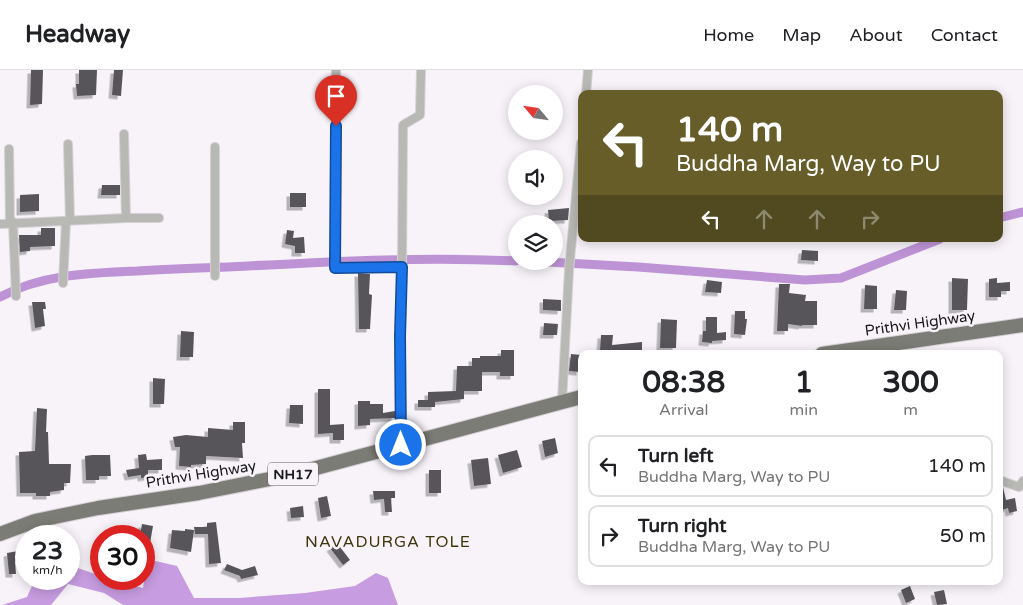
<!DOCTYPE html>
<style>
body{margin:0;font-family:"Varela Round",sans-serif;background:#f6f6f6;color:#202124;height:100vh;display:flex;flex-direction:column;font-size:19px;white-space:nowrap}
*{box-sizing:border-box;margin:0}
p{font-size:16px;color:#757577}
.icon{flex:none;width:28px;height:28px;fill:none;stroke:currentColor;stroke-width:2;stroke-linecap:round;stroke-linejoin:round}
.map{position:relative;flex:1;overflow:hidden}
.drawer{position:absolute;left:578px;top:280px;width:425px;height:235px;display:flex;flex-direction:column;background:#fff;border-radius:10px;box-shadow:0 2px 12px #0003}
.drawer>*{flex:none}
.hud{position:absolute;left:578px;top:20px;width:425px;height:152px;border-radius:10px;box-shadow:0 2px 12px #0003;background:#665d29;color:#fff;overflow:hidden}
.needle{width:32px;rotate:299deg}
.controls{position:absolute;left:508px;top:15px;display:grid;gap:10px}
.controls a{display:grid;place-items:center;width:55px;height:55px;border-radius:50%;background:#fff;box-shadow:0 2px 12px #0003;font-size:25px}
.speed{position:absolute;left:15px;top:455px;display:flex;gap:10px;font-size:25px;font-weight:700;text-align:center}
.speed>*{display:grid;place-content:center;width:65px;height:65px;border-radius:50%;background:#fff;box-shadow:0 2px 12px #0003;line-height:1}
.speed small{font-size:12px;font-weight:400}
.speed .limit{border:8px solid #d22;background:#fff;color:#111}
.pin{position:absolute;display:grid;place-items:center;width:42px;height:42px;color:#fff;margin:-51px -21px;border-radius:50% 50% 50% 0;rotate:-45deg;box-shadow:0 0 5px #0007}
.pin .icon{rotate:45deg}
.me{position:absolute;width:55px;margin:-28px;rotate:0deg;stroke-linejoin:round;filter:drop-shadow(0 0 4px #0008)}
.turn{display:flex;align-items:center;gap:18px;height:105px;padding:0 15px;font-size:22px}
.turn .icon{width:65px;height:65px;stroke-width:2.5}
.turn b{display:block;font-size:35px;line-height:42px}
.lanes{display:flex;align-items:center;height:48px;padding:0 15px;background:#0003;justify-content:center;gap:25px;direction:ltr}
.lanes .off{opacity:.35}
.eta{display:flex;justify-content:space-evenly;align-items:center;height:85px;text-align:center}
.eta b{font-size:30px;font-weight:800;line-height:35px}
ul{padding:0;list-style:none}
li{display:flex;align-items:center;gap:15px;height:62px;margin:0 10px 8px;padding:0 5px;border:2px solid #e0e0e0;border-radius:10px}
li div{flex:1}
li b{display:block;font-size:19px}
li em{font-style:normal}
header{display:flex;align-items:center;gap:30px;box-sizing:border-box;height:70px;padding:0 25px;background:#fff;border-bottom:1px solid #e0e0e0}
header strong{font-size:24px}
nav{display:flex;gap:28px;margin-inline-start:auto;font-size:18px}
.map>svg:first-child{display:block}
.forest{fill:#c79ce0}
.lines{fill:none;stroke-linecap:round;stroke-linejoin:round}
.canal{stroke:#be93d6;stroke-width:9}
.building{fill:#58555a;filter:url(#shadow)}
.minor-casing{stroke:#d4d0d5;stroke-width:10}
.trunk-casing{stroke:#d4d0d5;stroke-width:16}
.minor{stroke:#b8b8b5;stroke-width:8}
.trunk{stroke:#7c7c76;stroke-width:14}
.route-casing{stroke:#114b97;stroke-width:12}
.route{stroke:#1a73e8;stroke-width:9}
.labels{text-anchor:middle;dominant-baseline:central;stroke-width:5;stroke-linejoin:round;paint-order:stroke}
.shield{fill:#f7f3f9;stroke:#5c5a5e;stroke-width:1}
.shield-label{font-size:14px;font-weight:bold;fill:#1a191b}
.street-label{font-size:15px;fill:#1a191b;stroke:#f7f3f9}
.neighbourhood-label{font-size:16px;letter-spacing:1px;fill:#3c350a;stroke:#f7f3f9}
</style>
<header>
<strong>Headway</strong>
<nav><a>Home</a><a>Map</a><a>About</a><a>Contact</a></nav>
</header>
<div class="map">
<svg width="1023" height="535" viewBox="0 0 1023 535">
<defs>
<filter id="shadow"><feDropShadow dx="-3.5" dy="3.5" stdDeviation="0" flood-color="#0004"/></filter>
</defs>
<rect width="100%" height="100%" fill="#f7f3f9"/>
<path class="forest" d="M 147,489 L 177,496 L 194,528 L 239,528 L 305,523 L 355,516 L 376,503 L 388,508 L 398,535 L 123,535 L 104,523 L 68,514 L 51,535 L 2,535 L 27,527 L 35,509 L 69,509 L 69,495 L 101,506 L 101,509 L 109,509 L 143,518 Z"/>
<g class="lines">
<path class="canal" d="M 999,148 L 1022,142
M 529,191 L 638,197 L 805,210 L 841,208 L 940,169
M 0,227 C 42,204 90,203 137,201 C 167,199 197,198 228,197 C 324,192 420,186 516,191"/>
</g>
<path class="building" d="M 31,0 L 43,0 L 42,34 L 30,35 Z
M 79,0 L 97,0 L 96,25 L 77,26 L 76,14 L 79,14 Z
M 114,0 L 123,0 L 121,26 L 112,25 Z
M 102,115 L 120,115 L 120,125 L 101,125 Z
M 290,123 L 306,123 L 306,137 L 290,137 Z
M 39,124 L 39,141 L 20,142 L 20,125 Z
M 569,138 L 568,150 L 549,151 L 548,140 Z
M 41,158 L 55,158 L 55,176 L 30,177 L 30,181 L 20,182 L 19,165 L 41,165 Z
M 287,160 L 294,161 L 293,168 L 304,167 L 305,183 L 295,183 L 295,176 L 285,174 Z
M 802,180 L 818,181 L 818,191 L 801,190 Z
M 358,203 L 370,204 L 369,224 L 372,225 L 370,259 L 359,259 Z
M 952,208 L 968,209 L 967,240 L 952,240 Z
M 997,208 L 997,213 L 1010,212 L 1010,221 L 1001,221 L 1001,227 L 989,227 L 989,209 Z
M 707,210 L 722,212 L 721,223 L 705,222 Z
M 779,214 L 790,214 L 789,223 L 806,225 L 805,231 L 817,231 L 817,255 L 802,255 L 802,256 L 788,254 L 788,261 L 777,261 Z
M 865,215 L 877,216 L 877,239 L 864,239 Z
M 896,220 L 907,221 L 906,240 L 894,240 Z
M 543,229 L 561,230 L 561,241 L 543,240 Z
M 32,232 L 45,232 L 46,239 L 43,239 L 45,256 L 35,258 Z
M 735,241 L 745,241 L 745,249 L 747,249 L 745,265 L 734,264 Z
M 706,247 L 717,247 L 717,263 L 726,262 L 726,270 L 712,271 L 712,273 L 702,272 L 703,261 L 706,261 Z
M 661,249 L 677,250 L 676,278 L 660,278 Z
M 544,253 L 558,254 L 557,265 L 543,265 Z
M 181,261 L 194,262 L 193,287 L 180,287 Z
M 601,265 L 613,265 L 612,275 L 642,272 L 642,282 L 600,282 Z
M 501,280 L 514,280 L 514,306 L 500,306 L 500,302 L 482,302 L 482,321 L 464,321 L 464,329 L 435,332 L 435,337 L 418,337 L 418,330 L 428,330 L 428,322 L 456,321 L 457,296 L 472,296 L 472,288 L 480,288 L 480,286 L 501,286 Z
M 571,284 L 581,285 L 580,302 L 569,301 Z
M 153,308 L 165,309 L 164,334 L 153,334 Z
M 318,319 L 330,319 L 330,355 L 344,354 L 344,370 L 333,370 L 333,363 L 318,364 Z
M 358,331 L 370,331 L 370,334 L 383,334 L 383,343 L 395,341 L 395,348 L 370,349 L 370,355 L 358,356 Z
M 290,335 L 303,335 L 303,354 L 289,353 Z
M 37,338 L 47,339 L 46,362 L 48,362 L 49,394 L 71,394 L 70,413 L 64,413 L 64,420 L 50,422 L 50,426 L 36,426 L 36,423 L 20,423 L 19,382 L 35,381 Z
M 233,352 L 245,352 L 245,373 L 242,373 L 243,388 L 206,386 L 206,394 L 191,395 L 191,397 L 179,396 L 180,377 L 175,377 L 173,367 L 186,365 L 208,367 L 208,358 L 233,360 Z
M 555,368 L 558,383 L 545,387 L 542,371 Z
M 517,380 L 522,397 L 503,403 L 498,385 Z
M 146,384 L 147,390 L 162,389 L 162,400 L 148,400 L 148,407 L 141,408 L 141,405 L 128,407 L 126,400 L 139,398 L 138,385 Z
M 92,385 L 110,385 L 111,406 L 99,406 L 99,410 L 86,410 L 85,386 Z
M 488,388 L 491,414 L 474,416 L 471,390 Z
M 429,400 L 441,400 L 441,423 L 429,423 Z
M 999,416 L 1003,417 L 1006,430 L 1015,428 L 1017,441 L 1009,443 L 1008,438 L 999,441 Z
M 373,421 L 395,421 L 395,428 L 391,428 L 392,442 L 385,442 L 384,429 L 374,430 Z
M 327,426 L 331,446 L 321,448 L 318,428 Z
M 303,436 L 304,447 L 291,448 L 290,438 Z
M 216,452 L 221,493 L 209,494 L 208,464 L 195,464 L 194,457 L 207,457 L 207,453 Z
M 142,454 L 153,456 L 150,473 L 144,472 L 144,466 L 140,466 Z
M 185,459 L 194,460 L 191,482 L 170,478 L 172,460 L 185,461 Z
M 337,473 L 350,490 L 343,495 L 330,478 Z
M 18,481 L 19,490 L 15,491 L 16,504 L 9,504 L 7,483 Z
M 227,494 L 242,500 L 255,496 L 258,505 L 241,509 L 240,506 L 224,500 Z
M 910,516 L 915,529 L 906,533 L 901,520 Z
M 944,520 L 947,534 L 937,535 L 934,522 Z"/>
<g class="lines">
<defs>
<path id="minor" d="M 336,0 L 335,198 L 402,197 L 400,266 L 401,375
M 586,24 L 588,0
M 124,64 L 126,148
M 68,74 L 70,151
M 215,77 L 215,206
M 9,79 L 10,152
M 13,152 L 16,226
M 0,154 L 126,148 L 159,148
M 402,197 L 403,55 L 420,45 L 421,0
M 63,213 L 66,151
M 562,331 L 569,200 L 581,73
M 999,410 L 1019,417 L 1023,411"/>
<path id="trunk" d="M 822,284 L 1023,255
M 0,464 L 35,451 L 98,438 L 199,423 L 290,405 L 581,327"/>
</defs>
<use href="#minor" class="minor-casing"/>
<use href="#trunk" class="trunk-casing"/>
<use href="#minor" class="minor"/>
<use href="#trunk" class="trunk"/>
</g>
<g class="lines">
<defs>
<path id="route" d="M 336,56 L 335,198 L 402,197 L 400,266 L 401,375"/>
</defs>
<use href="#route" class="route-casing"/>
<use href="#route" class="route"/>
</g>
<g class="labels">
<rect class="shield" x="268" y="392.5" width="50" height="23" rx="4"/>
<g class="shield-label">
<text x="293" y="404">NH17</text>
</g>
<g class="street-label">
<text transform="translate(920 253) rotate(-8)">Prithvi Highway</text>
<text transform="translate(201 404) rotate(-9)">Prithvi Highway</text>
</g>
<g class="neighbourhood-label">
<text x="388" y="472">NAVADURGA TOLE</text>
</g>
</g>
</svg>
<div class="controls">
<a><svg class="needle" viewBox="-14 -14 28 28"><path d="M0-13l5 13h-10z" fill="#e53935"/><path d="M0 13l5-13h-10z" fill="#757577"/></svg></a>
<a><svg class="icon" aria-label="sound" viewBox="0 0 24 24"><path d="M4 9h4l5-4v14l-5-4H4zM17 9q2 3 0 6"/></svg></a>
<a><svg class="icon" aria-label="layers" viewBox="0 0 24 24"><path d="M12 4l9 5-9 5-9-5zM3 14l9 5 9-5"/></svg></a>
</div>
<div class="speed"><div>23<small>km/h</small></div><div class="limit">30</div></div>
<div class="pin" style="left:336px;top:56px;background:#d93025"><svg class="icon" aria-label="arrive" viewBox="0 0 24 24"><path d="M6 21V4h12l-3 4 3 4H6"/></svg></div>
<svg class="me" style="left:401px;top:375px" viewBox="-20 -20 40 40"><circle r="17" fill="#1a73e8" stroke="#fff" stroke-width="3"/><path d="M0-11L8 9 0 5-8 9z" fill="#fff"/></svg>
<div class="hud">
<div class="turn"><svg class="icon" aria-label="left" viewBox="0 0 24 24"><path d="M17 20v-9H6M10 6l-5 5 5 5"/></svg><div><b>140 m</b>Buddha Marg, Way to PU</div></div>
<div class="lanes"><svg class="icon" aria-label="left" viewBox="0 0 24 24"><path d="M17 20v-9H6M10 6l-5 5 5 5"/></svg><svg class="icon off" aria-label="ahead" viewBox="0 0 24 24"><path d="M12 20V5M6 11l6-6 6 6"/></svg><svg class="icon off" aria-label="ahead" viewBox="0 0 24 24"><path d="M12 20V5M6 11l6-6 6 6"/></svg><svg class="icon off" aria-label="right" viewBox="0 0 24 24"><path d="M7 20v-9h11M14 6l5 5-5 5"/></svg></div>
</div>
<section class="drawer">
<div class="eta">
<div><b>08:38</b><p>Arrival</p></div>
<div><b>1</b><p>min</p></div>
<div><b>300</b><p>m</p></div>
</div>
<ul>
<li><svg class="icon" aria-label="left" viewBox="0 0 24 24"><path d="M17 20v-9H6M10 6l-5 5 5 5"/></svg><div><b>Turn left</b><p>Buddha Marg, Way to PU</p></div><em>140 m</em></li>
<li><svg class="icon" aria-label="right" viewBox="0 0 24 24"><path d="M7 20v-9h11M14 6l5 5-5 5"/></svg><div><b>Turn right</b><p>Buddha Marg, Way to PU</p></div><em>50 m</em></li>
</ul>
</section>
</div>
